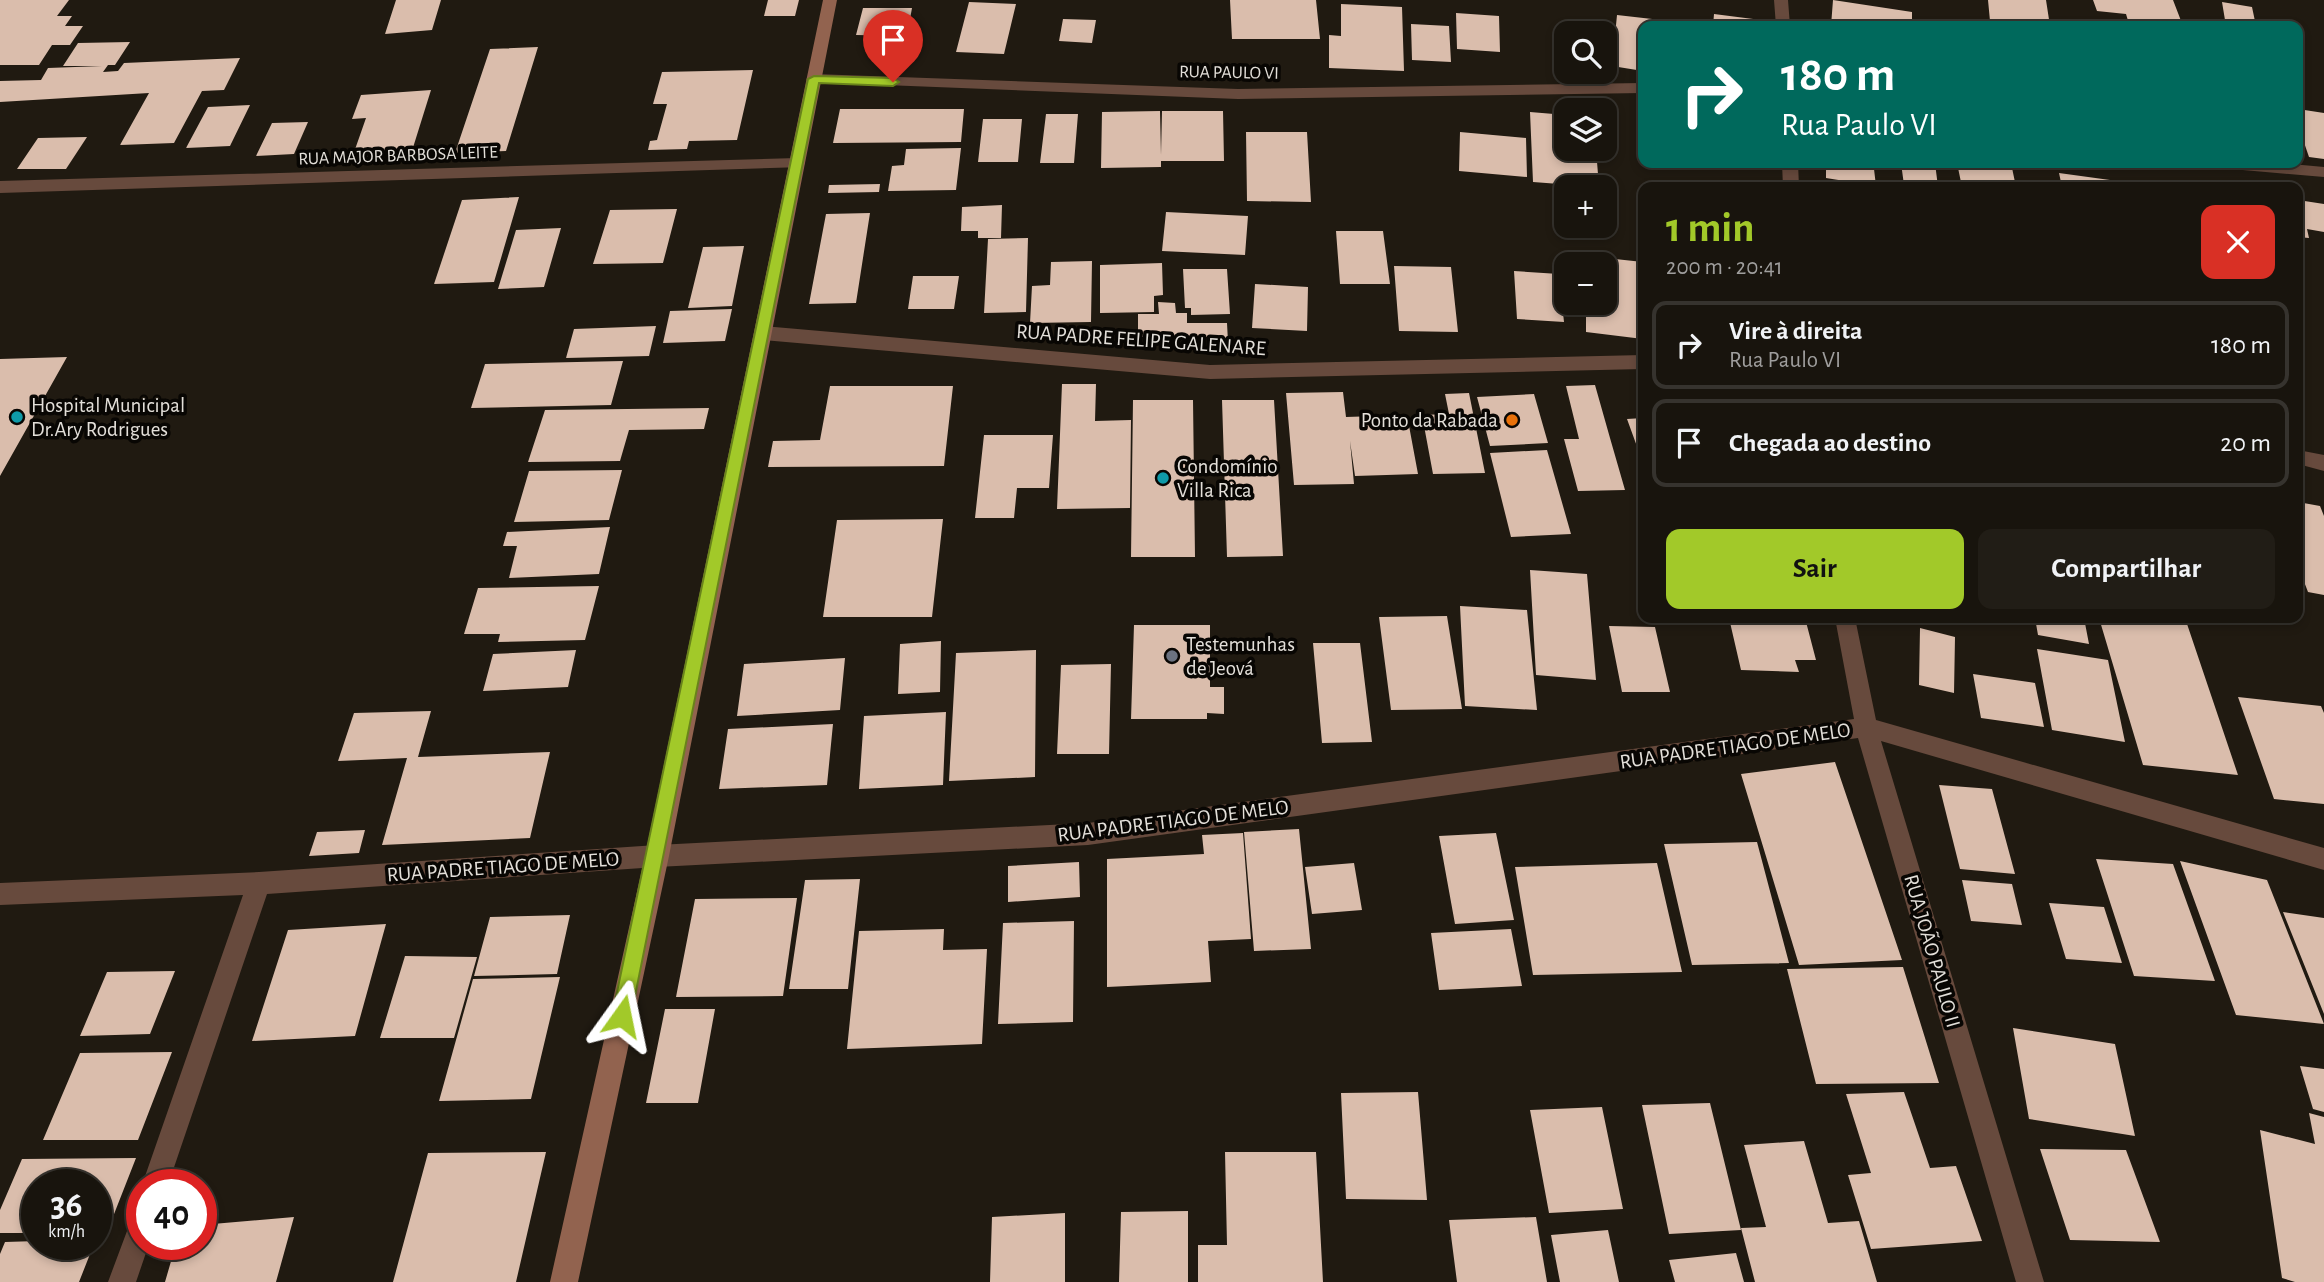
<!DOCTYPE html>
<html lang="pt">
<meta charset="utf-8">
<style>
body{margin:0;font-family:"Alegreya Sans",sans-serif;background:#211d16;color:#f1f3f6;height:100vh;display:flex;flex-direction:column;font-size:26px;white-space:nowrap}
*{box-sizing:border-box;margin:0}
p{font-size:23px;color:#9f9e9d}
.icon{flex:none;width:38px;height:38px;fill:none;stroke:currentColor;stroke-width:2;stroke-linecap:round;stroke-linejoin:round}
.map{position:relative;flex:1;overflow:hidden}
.drawer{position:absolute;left:1638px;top:182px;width:665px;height:441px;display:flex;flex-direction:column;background:#18140d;border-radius:14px;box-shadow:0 4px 10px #0003,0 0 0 2px #36332e}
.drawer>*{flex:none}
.guide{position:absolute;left:1638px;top:21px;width:665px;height:147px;border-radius:14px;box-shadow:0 4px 10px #0003,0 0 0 2px #36332e;background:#00695c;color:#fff;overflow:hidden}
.fabs{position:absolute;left:1554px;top:21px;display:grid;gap:14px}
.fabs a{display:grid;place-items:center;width:63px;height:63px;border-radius:14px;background:#18140d;box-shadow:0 4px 10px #0003,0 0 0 2px #36332e;font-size:35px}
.speed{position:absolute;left:21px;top:1169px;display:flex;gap:14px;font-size:35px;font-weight:700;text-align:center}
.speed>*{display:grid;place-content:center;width:91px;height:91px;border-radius:50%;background:#18140d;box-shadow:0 4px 10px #0003,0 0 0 2px #36332e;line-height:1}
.speed small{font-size:18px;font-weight:400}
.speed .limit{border:10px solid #d22;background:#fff;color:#111}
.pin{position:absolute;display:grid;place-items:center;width:60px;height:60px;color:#fff;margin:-72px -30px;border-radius:50% 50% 50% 0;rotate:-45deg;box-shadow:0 0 7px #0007}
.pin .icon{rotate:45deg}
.me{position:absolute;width:77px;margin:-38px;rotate:12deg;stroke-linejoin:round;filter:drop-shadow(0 0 5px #0008)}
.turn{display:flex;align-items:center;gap:24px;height:147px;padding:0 28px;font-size:32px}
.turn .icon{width:91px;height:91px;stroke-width:2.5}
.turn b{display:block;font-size:49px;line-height:60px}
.round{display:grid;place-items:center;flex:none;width:74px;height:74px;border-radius:14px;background:#211d16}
.overview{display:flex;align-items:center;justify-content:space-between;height:119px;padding:0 28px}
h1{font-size:42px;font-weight:600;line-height:52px;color:#a2c929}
.primary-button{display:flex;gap:14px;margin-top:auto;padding:14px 28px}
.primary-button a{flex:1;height:80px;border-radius:14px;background:#a2c929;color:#111;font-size:28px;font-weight:600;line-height:80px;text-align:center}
.primary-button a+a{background:#211d16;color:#f1f3f6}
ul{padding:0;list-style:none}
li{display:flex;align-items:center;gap:21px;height:88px;margin:0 14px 10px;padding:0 14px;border:4px solid #36332e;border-radius:14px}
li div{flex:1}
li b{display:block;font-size:26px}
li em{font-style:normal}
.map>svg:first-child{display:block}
.building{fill:#dabdac}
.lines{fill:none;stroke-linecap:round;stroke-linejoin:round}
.street{fill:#674a3d;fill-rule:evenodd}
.secondary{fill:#92634f;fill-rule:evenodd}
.route{fill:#a2c929;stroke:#69831b;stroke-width:2}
.culture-dot{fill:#0f9aa8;stroke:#080603;stroke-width:2.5}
.food-dot{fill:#e8710a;stroke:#080603;stroke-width:2.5}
.worship-dot{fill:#6b7280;stroke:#080603;stroke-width:2.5}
.labels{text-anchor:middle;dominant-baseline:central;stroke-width:7;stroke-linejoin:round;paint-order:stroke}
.far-street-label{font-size:18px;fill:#e3dfd9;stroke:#080603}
.street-label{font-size:21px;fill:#e3dfd9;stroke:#080603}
.poi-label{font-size:21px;fill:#e3dfd9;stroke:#080603;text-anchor:start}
</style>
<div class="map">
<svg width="2324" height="1282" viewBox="0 0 2324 1282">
<rect width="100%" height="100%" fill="#201a11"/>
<path class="building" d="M 0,0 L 69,0 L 57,16 L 72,16 L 65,26 L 83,26 L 70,45 L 52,45 L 39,65 L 0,65 Z
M 396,0 L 441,0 L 432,30 L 385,34 Z
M 768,0 L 799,0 L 795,16 L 764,16 Z
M 1230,0 L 1316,0 L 1320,39 L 1232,39 Z
M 1833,0 L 1912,12 L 1912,26 L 1831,26 Z
M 1988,0 L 2046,0 L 2050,26 L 2028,26 L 1990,21 Z
M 2093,0 L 2173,0 L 2183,26 L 2129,24 L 2126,14 L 2097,11 Z
M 969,2 L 1016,4 L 1004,54 L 956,52 Z
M 2222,2 L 2252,7 L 2256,26 L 2226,26 Z
M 1341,4 L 1402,7 L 1404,71 L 1329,68 L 1329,35 L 1341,36 Z
M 863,8 L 912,8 L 907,36 L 856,35 Z
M 1456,13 L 1499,16 L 1500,52 L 1457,49 Z
M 1714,14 L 1761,20 L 1761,26 L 1713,26 Z
M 1617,15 L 1661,20 L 1661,26 L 1643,26 L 1643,71 L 1612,66 Z
M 1063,19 L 1096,20 L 1092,43 L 1059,41 Z
M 1411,24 L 1449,26 L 1451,62 L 1412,60 Z
M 130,42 L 115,65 L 108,65 L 103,72 L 118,71 L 124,63 L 240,58 L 224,90 L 202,91 L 174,143 L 120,145 L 149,93 L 0,102 L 0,81 L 41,80 L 48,68 L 102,66 L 63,66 L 78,43 Z
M 538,47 L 506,151 L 455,153 L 490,49 Z
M 753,70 L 737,140 L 689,141 L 687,149 L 648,150 L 650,141 L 657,140 L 667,104 L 653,104 L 662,72 Z
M 431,90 L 411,154 L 352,158 L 366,118 L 352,119 L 361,95 Z
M 250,105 L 230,146 L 186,148 L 208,107 Z
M 840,109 L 964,109 L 961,142 L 833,143 Z
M 2298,109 L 2324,113 L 2324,159 L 2309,157 L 2298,125 Z
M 1160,111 L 1161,155 L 1162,111 L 1223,111 L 1224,161 L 1161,161 L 1161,167 L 1101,168 L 1102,112 Z
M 1530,112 L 1566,115 L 1566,149 L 1596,149 L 1599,187 L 1533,182 Z
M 1046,114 L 1078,114 L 1074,163 L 1040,163 Z
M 983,119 L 1022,119 L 1018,162 L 978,162 Z
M 308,122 L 294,154 L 256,156 L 272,123 Z
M 1246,132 L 1307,132 L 1311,202 L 1247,201 Z
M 1460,132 L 1526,138 L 1527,177 L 1459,171 Z
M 87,137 L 66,169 L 17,169 L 38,138 Z
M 961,148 L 956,190 L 888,191 L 892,166 L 904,165 L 906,149 Z
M 1826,163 L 1874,169 L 1876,186 L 1826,178 Z
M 1860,163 L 1896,163 L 1897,170 L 1860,165 Z
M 1901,163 L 1935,163 L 1938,187 L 1904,185 Z
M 1957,163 L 2011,163 L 2016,187 L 1962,187 Z
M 2059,173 L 2110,180 L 2112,187 L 2062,187 Z
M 880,184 L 879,192 L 828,193 L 829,185 Z
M 519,197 L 494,282 L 434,284 L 462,200 Z
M 2298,200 L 2324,204 L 2324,232 L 2307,229 L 2309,238 L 2298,237 Z
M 1002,205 L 1001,238 L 978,238 L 978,231 L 961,231 L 962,207 Z
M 677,209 L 663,263 L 593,264 L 610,210 Z
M 1166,212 L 1248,216 L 1245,255 L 1162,251 Z
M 870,213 L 856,303 L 809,304 L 826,214 Z
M 561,228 L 544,287 L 498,289 L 516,230 Z
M 1336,231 L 1383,231 L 1390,284 L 1340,284 Z
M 1028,238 L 1026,312 L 984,313 L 988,239 Z
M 744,246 L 732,306 L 688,308 L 703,247 Z
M 1587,256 L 1643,262 L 1643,339 L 1586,332 L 1586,303 L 1605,303 L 1605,264 L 1586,264 Z
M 1092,261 L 1091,322 L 1030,323 L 1032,286 L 1050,285 L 1051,262 Z
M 1162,263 L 1163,295 L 1154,296 L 1154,312 L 1100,313 L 1100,265 Z
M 1394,266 L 1451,267 L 1458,332 L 1399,331 Z
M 1183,269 L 1227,269 L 1230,314 L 1191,315 L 1191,308 L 1185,308 Z
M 1514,271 L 1559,274 L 1564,322 L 1517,319 Z
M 913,276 L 959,276 L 954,309 L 908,309 Z
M 1255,284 L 1308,287 L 1307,331 L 1252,328 Z
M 1158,302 L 1175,303 L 1176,313 L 1187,313 L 1187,323 L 1227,323 L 1228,342 L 1209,342 L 1209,337 L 1138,337 L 1138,314 L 1159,314 Z
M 732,309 L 725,341 L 663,343 L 670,311 Z
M 656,326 L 649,356 L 566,358 L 574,329 Z
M 67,357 L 0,476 L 0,359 Z
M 623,361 L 611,405 L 471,408 L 485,364 Z
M 1062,384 L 1096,384 L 1095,421 L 1131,420 L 1130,508 L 1057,509 Z
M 1595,385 L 1610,438 L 1625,490 L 1578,491 L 1564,439 L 1579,439 L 1566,386 Z
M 830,386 L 953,386 L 944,466 L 768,467 L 773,441 L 820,440 Z
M 1343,392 L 1346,417 L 1407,415 L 1418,474 L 1355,476 L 1350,441 L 1354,484 L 1294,485 L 1286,393 Z
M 1469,393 L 1485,473 L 1433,474 L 1422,415 L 1449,414 L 1445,394 Z
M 1534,394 L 1548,443 L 1490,446 L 1477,397 Z
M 1133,400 L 1193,400 L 1195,557 L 1131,557 Z
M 1222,400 L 1274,400 L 1283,556 L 1227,557 Z
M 709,408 L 704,429 L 629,430 L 620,461 L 528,462 L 545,410 Z
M 1643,418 L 1643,463 L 1627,419 Z
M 984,435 L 1053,435 L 1049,488 L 1017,488 L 1014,518 L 975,518 Z
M 1547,450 L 1571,534 L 1511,537 L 1490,453 Z
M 622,470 L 609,520 L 514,522 L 529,471 Z
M 2298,502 L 2320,506 L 2324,516 L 2324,595 L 2308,592 L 2303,579 L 2298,579 Z
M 943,519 L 932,617 L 823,617 L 837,520 Z
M 610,527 L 599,574 L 509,578 L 517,546 L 503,546 L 507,532 Z
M 1530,570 L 1587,574 L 1596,680 L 1536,675 Z
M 599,586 L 585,640 L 498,642 L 500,634 L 464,634 L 478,588 Z
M 1460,606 L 1527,610 L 1537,710 L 1465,706 Z
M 1447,616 L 1462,709 L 1391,710 L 1379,617 Z
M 1729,618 L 1805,618 L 1816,660 L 1795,660 L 1799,672 L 1741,670 Z
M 2035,618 L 2084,618 L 2089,644 L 2038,635 Z
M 2099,618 L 2185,618 L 2238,775 L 2143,765 Z
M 1134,625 L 1210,625 L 1210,687 L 1224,687 L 1224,714 L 1207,713 L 1207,719 L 1131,719 Z
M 1609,626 L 1655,627 L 1670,692 L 1622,692 Z
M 1920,628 L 1955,637 L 1954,693 L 1919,685 Z
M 941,641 L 940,692 L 898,694 L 900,644 Z
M 1313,643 L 1360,643 L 1372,742 L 1322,743 Z
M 2037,649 L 2108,660 L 2125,742 L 2052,730 Z
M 576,650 L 568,687 L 483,691 L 493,654 Z
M 1036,650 L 1035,777 L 949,781 L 956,653 Z
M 845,658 L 840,710 L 737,716 L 744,664 Z
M 1111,664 L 1109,754 L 1057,754 L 1061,665 Z
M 1973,674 L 2035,683 L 2044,727 L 1981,718 Z
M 2238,697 L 2321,706 L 2324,713 L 2324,804 L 2274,799 Z
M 431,711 L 418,757 L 550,752 L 530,838 L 382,845 L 407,758 L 338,761 L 354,713 Z
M 946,712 L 943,785 L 859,789 L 864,716 Z
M 833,724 L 827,785 L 719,789 L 728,729 Z
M 1835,762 L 1902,960 L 1799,965 L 1741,774 Z
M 1939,785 L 1992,789 L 2015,874 L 1960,869 Z
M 1299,829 L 1311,949 L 1254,951 L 1244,832 Z
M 365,830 L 359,853 L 309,856 L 317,832 Z
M 1243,833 L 1251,939 L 1208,941 L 1211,982 L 1107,987 L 1107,859 L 1204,854 L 1202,835 Z
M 1496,833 L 1514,920 L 1455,924 L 1439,836 Z
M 1757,842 L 1789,963 L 1692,965 L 1664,844 Z
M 2096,859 L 2173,864 L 2215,981 L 2134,976 Z
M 2180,861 L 2267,880 L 2324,1024 L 2236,1015 Z
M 1079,862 L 1080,897 L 1008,902 L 1008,866 Z
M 1354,863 L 1362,910 L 1312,914 L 1305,867 Z
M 1657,863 L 1682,972 L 1533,975 L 1515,867 Z
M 860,879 L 848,989 L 789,989 L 805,880 Z
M 1962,880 L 2012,884 L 2022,925 L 1971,921 Z
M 797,898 L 783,996 L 676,997 L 695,899 Z
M 2049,903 L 2104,907 L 2122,963 L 2066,959 Z
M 2283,912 L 2324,918 L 2324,1014 Z
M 570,915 L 557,974 L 474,976 L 490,917 Z
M 1074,921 L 1073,1022 L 998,1024 L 1003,923 Z
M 386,924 L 355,1036 L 252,1041 L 288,930 Z
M 944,929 L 943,950 L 987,949 L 982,1044 L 847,1049 L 859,931 Z
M 1511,929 L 1522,986 L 1439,990 L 1431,933 Z
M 405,956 L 477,957 L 454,1038 L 380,1038 Z
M 1903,967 L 1939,1083 L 1816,1084 L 1787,969 Z
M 175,971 L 150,1034 L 80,1036 L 107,972 Z
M 560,977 L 531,1099 L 439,1101 L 473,979 Z
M 665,1009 L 715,1009 L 698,1103 L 646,1103 Z
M 2013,1028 L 2115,1044 L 2135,1136 L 2029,1119 Z
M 172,1052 L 138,1140 L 43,1140 L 80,1053 Z
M 2300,1066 L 2324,1069 L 2324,1112 L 2313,1109 Z
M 1418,1092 L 1427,1200 L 1346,1199 L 1341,1093 Z
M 1904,1092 L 1930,1168 L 1956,1166 L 1982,1241 L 1871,1249 L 1848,1175 L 1871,1173 L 1846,1094 Z
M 1710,1103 L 1741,1230 L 1669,1234 L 1642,1105 Z
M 1602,1107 L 1623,1209 L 1549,1213 L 1530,1110 Z
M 2309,1113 L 2324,1117 L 2324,1282 L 2295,1282 L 2282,1278 L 2260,1130 L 2315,1144 Z
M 1804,1141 L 1828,1223 L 1859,1221 L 1877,1282 L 1755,1282 L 1741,1228 L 1766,1227 L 1744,1145 Z
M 2040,1149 L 2126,1150 L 2160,1242 L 2070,1240 Z
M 546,1152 L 516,1282 L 393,1282 L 428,1153 Z
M 1225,1152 L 1316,1152 L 1323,1282 L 1198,1282 L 1198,1245 L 1227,1245 Z
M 136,1158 L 107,1232 L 96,1232 L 96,1185 L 37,1185 L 37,1233 L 0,1233 L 0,1210 L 22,1159 Z
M 1188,1211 L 1188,1282 L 1119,1282 L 1121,1212 Z
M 1065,1213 L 1065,1282 L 990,1282 L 992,1217 Z
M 294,1217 L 276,1282 L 165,1282 L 176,1244 L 201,1244 L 201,1225 Z
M 1536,1217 L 1547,1282 L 1457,1282 L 1449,1220 Z
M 1608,1230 L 1619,1282 L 1560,1282 L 1551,1235 Z
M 37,1241 L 37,1244 L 94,1244 L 79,1282 L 0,1282 L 0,1254 L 5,1242 Z
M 1736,1253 L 1744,1282 L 1675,1282 L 1669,1260 Z"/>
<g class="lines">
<path class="street" d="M 1774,0 L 1788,0 L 1790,26 L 1776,26 Z
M 814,74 L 1238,89 L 1643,83 L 1643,93 L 1238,99 L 809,82 L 806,79 Z
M 797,158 L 803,159 L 805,163 L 803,167 L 0,193 L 0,181 Z
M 1782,163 L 1798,163 L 1799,187 L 1783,187 Z
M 2212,163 L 2279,163 L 2324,167 L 2324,177 L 2220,168 Z
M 763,326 L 1210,365 L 1643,355 L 1643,369 L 1210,379 L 763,340 L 757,338 L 754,333 L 757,328 Z
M 2298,450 L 2324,455 L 2324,471 L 2298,464 Z
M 1835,618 L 1855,618 L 1876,720 L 2324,848 L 2324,870 L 1881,741 L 2044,1282 L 2016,1282 L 1858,738 L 1088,845 L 657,867 L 267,894 L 168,1185 L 142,1185 L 243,895 L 0,905 L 0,883 L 259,872 L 657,845 L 1088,823 L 1854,719 Z
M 142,1211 L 142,1244 L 149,1244 L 136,1282 L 108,1282 L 133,1215 Z"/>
<path class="secondary" d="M 823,0 L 837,0 L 669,856 L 578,1282 L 550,1282 L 645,856 Z"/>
</g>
<path class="route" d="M 814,76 L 893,78 L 899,82 L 893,86 L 819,83 L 631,1016 L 628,1023 L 622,1025 L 615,1023 L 612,1016 L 808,79 Z"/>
<g class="culture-dot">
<circle cx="17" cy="417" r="7"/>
<circle cx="1163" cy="478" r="7"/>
</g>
<circle class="food-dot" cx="1512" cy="420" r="7"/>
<circle class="worship-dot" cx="1172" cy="656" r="7"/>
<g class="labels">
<g class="far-street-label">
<text transform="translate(1229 73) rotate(1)">RUA PAULO VI</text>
<text transform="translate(398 156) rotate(-2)">RUA MAJOR BARBOSA LEITE</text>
</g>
<g class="street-label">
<text transform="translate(1141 340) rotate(4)">RUA PADRE FELIPE GALENARE</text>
<text transform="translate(1735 746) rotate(-8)">RUA PADRE TIAGO DE MELO</text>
<text transform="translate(1173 821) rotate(-7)">RUA PADRE TIAGO DE MELO</text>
<text transform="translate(503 867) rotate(-4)">RUA PADRE TIAGO DE MELO</text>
<text transform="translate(1932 951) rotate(74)">RUA JOÃO PAULO II</text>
</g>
<g class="poi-label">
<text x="31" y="405">Hospital Municipal<tspan x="31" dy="24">Dr.Ary Rodrigues</tspan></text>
<text x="1498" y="420" text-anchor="end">Ponto da Rabada</text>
<text x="1177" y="466">Condomínio<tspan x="1177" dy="24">Villa Rica</tspan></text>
<text x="1186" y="644">Testemunhas<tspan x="1186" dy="24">de Jeová</tspan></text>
</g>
</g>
</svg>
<div class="fabs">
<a><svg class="icon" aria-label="search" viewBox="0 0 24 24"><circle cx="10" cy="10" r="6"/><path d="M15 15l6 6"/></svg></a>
<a><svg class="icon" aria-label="layers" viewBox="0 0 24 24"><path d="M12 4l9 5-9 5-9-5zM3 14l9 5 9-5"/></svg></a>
<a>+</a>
<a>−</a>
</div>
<div class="speed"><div>36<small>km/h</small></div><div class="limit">40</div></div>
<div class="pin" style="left:893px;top:82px;background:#d93025"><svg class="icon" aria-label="arrive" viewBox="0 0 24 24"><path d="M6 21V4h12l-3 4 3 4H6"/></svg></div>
<svg class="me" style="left:622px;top:1016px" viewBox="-20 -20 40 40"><path d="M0-17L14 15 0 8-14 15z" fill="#a2c929" stroke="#fff" stroke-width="4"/></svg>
<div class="guide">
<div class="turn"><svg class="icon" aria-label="right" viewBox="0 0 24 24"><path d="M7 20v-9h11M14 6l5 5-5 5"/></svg><div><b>180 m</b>Rua Paulo VI</div></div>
</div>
<section class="drawer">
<div class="overview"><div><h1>1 min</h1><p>200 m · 20:41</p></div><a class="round" style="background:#d93025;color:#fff"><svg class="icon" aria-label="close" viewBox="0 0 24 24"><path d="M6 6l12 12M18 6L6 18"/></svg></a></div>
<ul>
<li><svg class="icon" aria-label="right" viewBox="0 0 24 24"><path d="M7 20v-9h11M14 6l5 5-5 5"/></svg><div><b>Vire à direita</b><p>Rua Paulo VI</p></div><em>180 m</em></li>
<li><svg class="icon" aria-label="arrive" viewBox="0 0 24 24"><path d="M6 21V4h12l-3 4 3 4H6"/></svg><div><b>Chegada ao destino</b></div><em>20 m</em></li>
</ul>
<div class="primary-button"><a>Sair</a><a>Compartilhar</a></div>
</section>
</div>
